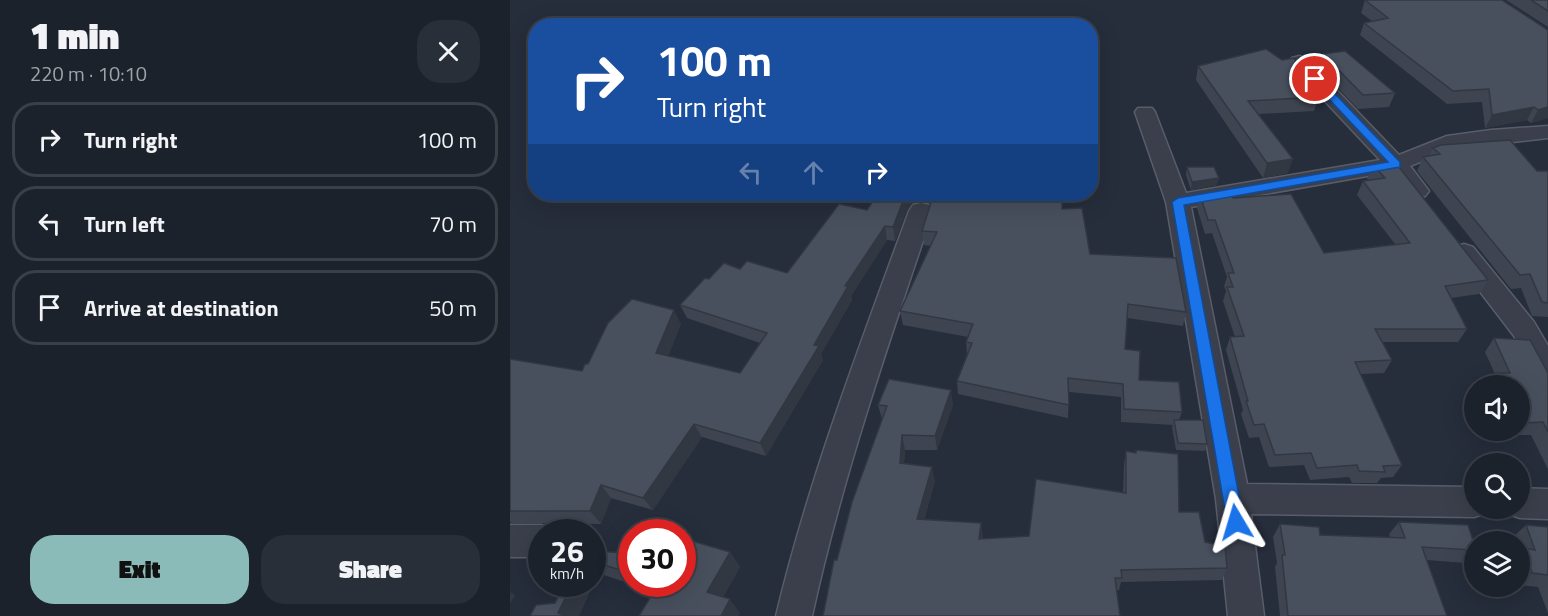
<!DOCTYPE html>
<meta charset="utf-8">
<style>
body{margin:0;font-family:"Titillium Web",sans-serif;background:#292f38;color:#f1f3f6;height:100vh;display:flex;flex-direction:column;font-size:22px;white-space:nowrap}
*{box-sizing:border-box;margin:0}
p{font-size:20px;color:#a0a4a9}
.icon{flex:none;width:33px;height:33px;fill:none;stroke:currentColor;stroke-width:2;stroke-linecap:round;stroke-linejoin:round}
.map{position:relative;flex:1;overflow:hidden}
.drawer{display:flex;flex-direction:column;background:#1c222c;width:510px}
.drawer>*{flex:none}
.top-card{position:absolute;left:18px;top:18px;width:570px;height:183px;border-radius:24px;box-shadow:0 6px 24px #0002,0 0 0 2px #3a3f48;background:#1a4fa0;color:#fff;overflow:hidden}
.tools{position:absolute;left:954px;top:375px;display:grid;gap:12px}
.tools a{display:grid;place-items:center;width:66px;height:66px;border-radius:50%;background:#1c222c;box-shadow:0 6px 24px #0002,0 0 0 2px #3a3f48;font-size:30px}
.speed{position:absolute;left:18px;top:519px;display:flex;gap:12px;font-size:30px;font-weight:700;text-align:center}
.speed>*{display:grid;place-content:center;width:78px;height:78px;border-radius:50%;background:#1c222c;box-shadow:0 6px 24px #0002,0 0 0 2px #3a3f48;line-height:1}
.speed small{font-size:15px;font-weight:400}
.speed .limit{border:9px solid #d22;background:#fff;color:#111}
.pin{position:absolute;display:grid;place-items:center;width:51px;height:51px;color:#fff;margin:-26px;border:3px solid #fff;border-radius:50%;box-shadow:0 2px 6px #0007}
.me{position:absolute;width:66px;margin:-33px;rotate:353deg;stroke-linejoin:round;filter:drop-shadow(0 0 4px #0008)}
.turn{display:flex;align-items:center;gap:21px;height:126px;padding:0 30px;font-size:27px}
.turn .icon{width:78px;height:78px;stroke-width:2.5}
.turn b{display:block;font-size:42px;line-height:51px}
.lanes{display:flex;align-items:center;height:57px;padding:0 30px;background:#0003;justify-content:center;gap:30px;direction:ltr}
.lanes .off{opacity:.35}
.round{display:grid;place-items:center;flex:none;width:63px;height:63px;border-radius:24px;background:#292f38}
.head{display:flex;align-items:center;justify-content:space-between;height:102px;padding:0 30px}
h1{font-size:36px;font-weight:800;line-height:45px}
.cta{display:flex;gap:12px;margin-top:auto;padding:12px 30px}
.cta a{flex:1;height:69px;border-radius:24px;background:#8bbbb9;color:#111;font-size:24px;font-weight:800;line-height:69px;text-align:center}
.cta a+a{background:#292f38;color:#f1f3f6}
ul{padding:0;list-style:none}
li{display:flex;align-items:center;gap:18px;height:75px;margin:0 12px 9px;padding:0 18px;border:3px solid #3a3f48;border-radius:24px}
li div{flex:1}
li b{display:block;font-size:22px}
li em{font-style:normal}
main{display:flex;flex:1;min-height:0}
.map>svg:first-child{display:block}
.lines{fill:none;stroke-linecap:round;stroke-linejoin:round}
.minor-casing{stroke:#585d69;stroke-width:3}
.minor{fill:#3a3f4b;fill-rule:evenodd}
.wall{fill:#3e4551}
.shaded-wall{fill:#323842}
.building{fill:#48505e;stroke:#323842;stroke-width:1.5}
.route{fill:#1a73e8;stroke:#114b97;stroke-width:1.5}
</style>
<main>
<section class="drawer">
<div class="head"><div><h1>1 min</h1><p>220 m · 10:10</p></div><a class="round"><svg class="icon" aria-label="close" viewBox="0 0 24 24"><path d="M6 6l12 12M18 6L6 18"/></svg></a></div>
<ul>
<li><svg class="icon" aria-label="right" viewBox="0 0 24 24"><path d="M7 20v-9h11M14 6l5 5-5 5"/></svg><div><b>Turn right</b></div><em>100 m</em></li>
<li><svg class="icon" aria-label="left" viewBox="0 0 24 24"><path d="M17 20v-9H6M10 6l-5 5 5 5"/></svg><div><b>Turn left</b></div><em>70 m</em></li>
<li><svg class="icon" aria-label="arrive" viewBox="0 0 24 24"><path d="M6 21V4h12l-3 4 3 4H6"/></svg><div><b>Arrive at destination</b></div><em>50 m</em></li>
</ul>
<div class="cta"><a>Exit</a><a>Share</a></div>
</section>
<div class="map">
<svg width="1038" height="616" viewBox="0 0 1038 616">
<rect width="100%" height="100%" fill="#262d3b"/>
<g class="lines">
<defs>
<path id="minor" d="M 789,56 L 796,58 L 889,155 L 937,136 L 981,130 L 1038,126 L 1038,138 L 942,149 L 900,166 L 919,191 L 915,196 C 897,201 890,185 880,172 L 681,207 L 737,484 L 964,487 L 964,508 L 978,508 L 976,513 L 964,517 L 741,514 L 754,616 L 718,616 L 706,499 L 656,202 L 625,112 L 628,108 L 642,108 L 645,112 L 676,193 L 870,160 L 782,66 L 779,62 L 782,58 Z
M 411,203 L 419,205 L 423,211 C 378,345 332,478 302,616 L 266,616 C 299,478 350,345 399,211 L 403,205 Z
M 954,244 L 963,247 L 1024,322 L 1038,346 L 1038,384 L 1028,380 L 1004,336 L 945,259 L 941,253 L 945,247 Z
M 1010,488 L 1038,489 L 1038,519 L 1010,518 L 998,514 L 996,508 L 1010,508 Z
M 0,525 L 32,525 L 46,532 L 32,532 L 32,557 L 0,557 Z"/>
</defs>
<use href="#minor" class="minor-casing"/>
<use href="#minor" class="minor"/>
</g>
<path class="wall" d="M 855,0 L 1038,30 L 1038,118 L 1021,123 L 1017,120 L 975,128 L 972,102 L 937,104 L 850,35 L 854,23 L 862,21 L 851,13 Z
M 996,0 L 1038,0 L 1038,27 Z
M 813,54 L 885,93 L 879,107 L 848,109 L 809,68 Z
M 688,66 L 809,97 L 804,111 L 749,114 L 778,173 L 753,178 L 686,80 Z
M 923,148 L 1027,171 L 1038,171 L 1038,317 L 1022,316 L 1011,288 L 1001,289 L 907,171 L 913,157 L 919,156 Z
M 863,165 L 978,280 L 969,294 L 941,298 L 957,329 L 948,342 L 872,342 L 882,360 L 874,373 L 851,374 L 892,465 L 883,477 L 871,478 L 867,483 L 842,483 L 839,477 L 800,480 L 794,465 L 759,467 L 749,437 L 739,438 L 731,414 L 733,410 L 716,350 L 720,337 L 725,337 L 713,301 L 716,291 L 714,286 L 717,277 L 702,233 L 695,234 L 687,208 L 690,195 L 723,198 L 814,253 L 885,244 L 847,195 L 853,181 L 859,181 L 857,179 Z
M 677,167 L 707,185 L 681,190 L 676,175 Z
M 368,194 L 552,194 L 552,209 L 580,254 L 676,312 L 673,326 L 617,318 L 615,349 L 629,380 L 672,412 L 669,420 L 697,444 L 695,451 L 666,450 L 662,427 L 663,425 L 611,422 L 611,397 L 559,392 L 558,418 L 448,394 L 447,381 L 457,354 L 456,342 L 458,337 L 393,325 L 390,311 L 421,246 L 414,245 L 412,231 L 420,204 L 420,203 L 402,203 L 397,210 L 385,241 L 377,240 L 341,296 L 342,300 L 311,354 L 313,360 L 256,456 L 192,437 L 143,510 L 101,498 L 91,524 L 1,523 L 0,521 L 0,359 L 72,371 L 78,364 L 171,324 L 158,356 L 230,373 L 250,343 L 177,318 L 170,305 L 199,279 L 230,269 L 277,273 L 357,210 Z
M 984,338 L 1038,373 L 1038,469 L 1021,435 L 1003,435 L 1001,430 L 1010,430 L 1010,386 L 976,386 L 985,374 L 975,352 Z
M 368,405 L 443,405 L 427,450 L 395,450 L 394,463 L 425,481 L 414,520 L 471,523 L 472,539 L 519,536 L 613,493 L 614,465 L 616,451 L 717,568 L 712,580 L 611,582 L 609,590 L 606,590 L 327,560 L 372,419 Z
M 889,522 L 964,543 L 964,553 L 955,563 L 917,560 L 937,616 L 770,616 L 765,567 L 767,563 L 763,537 L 770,524 L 810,535 L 880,537 L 879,534 Z
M 1016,525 L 1038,527 L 1038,613 L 1028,587 L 1010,585 L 1010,542 L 1004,542 L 1003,537 Z
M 122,550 L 122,584 L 172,584 L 220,552 L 230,567 L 213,597 L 230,613 L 228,616 L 129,616 L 141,596 L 132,593 L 124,585 L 88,573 L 69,616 L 45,603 L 82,584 L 82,551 L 119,553 Z"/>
<path class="shaded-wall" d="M 1024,107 L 1017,120 L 975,128 L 982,115 Z
M 1038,107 L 1038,118 L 1021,123 L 1028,110 Z
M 783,159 L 778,173 L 753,178 L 757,163 Z
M 709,178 L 707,185 L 681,190 L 682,182 Z
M 397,194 L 401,194 L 402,203 L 397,210 L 385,241 L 383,227 L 395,196 Z
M 375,226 L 377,240 L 341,296 L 342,300 L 311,354 L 313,360 L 256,456 L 250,443 L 304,345 L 335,286 Z
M 164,310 L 171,324 L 154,367 L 146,353 Z
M 441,390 L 443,405 L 427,450 L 425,436 Z
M 184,424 L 192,437 L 143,510 L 133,498 Z
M 392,435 L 395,450 L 393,477 L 390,463 Z
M 422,467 L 425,481 L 410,533 L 407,519 Z
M 91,485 L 101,498 L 91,524 L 80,511 Z
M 471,523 L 473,536 L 471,552 L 469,539 Z
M 220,552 L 230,567 L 208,606 L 197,592 Z
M 82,567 L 88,573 L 69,616 L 52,616 L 48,613 L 62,584 L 82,584 Z
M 0,592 L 5,595 L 0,604 Z
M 220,599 L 230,613 L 228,616 L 211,616 Z"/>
<path class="building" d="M 855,0 L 992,0 L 1038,30 L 1038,107 L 1028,110 L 1024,107 L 982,115 L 979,89 L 943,91 L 854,23 L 878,18 Z
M 1021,0 L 1038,0 L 1038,11 Z
M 756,49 L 772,60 L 784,58 L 809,97 L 738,101 L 783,159 L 757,163 L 688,66 Z
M 835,51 L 885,93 L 853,95 L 813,54 Z
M 1000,140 L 1027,171 L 1038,171 L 1038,303 L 1032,302 L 1020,274 L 1010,275 L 913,157 L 930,154 L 923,148 L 931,145 Z
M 885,162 L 978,280 L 935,286 L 957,329 L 865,329 L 882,360 L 845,362 L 892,465 L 873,466 L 875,472 L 849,471 L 847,465 L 807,468 L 801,453 L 765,455 L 754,424 L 744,425 L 736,401 L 738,401 L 720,337 L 734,336 L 717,287 L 723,287 L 718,273 L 724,273 L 705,220 L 698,220 L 690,195 L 719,190 L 723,198 L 781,194 L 814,253 L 900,243 L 853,181 L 875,178 L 863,165 Z
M 677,167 L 704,167 L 709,178 L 682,182 Z
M 368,194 L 397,194 L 395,196 L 383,227 L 375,226 L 335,286 L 338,286 L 304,345 L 309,346 L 250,443 L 184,424 L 133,498 L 91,485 L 80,511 L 0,511 L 0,359 L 72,371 L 75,364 L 78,364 L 98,323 L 122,299 L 164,310 L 146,353 L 230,373 L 257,333 L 170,305 L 195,278 L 199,279 L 214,263 L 230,269 L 237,261 L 277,273 L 329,204 L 357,210 Z
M 422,194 L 552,194 L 552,209 L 572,208 L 580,254 L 666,258 L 676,312 L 618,304 L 615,349 L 630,351 L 629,380 L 669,382 L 672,412 L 614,409 L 613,384 L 558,378 L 559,405 L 447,381 L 462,343 L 456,342 L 463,324 L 390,311 L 427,232 L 412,231 L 423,196 Z
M 984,338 L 1020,340 L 1038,373 L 1038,432 L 1033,422 L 1014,423 L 1010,414 L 1010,386 L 993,386 L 986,373 L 1000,373 Z
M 379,379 L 441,390 L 425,436 L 392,435 L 390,463 L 422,467 L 407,519 L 471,523 L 469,539 L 519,536 L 526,479 L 616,493 L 616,451 L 626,453 L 626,450 L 668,454 L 669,512 L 689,512 L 695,542 L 715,546 L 717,568 L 611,570 L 612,578 L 605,578 L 610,616 L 313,616 L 324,560 L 327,560 L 342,502 L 377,406 L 368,405 Z
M 664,420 L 693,420 L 697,444 L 668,443 Z
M 889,522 L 958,525 L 964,543 L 964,550 L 912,547 L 937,616 L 778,616 L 772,555 L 775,555 L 770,524 L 809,527 L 810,535 L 895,538 Z
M 1016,525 L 1038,527 L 1038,575 L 1022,573 L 1014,548 L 1025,550 Z
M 137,528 L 152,532 L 133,532 Z
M 172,538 L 220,552 L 197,592 L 220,599 L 211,616 L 129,616 L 146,588 L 133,584 L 172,584 Z
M 122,550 L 122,574 L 82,561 L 82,551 L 119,553 Z
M 54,584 L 62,584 L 48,613 L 57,616 L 20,616 L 26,605 L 45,603 Z"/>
<path class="route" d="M 802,77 L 809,77 L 890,162 L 890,167 L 674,205 L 734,522 L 732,528 L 726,530 L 720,528 L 717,522 L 662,202 L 668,198 L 878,162 L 802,81 Z"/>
</svg>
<div class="tools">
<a><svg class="icon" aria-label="sound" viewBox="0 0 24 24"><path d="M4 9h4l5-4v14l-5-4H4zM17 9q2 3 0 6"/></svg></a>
<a><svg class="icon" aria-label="search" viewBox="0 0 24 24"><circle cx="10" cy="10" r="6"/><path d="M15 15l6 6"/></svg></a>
<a><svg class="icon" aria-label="layers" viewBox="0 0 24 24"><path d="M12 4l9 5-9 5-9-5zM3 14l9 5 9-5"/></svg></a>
</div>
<div class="speed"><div>26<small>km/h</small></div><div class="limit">30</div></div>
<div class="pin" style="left:805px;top:79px;background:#d93025"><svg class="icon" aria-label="arrive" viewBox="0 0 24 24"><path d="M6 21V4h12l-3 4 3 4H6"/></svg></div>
<svg class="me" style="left:726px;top:522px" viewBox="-20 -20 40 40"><path d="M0-17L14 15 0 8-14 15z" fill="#1a73e8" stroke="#fff" stroke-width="4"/></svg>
<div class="top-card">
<div class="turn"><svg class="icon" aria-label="right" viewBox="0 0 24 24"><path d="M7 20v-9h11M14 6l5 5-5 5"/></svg><div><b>100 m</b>Turn right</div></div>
<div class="lanes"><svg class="icon off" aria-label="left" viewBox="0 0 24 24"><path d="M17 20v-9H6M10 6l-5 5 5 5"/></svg><svg class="icon off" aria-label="ahead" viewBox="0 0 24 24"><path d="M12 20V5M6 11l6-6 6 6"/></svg><svg class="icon" aria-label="right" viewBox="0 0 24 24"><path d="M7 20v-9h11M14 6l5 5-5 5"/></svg></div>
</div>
</div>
</main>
